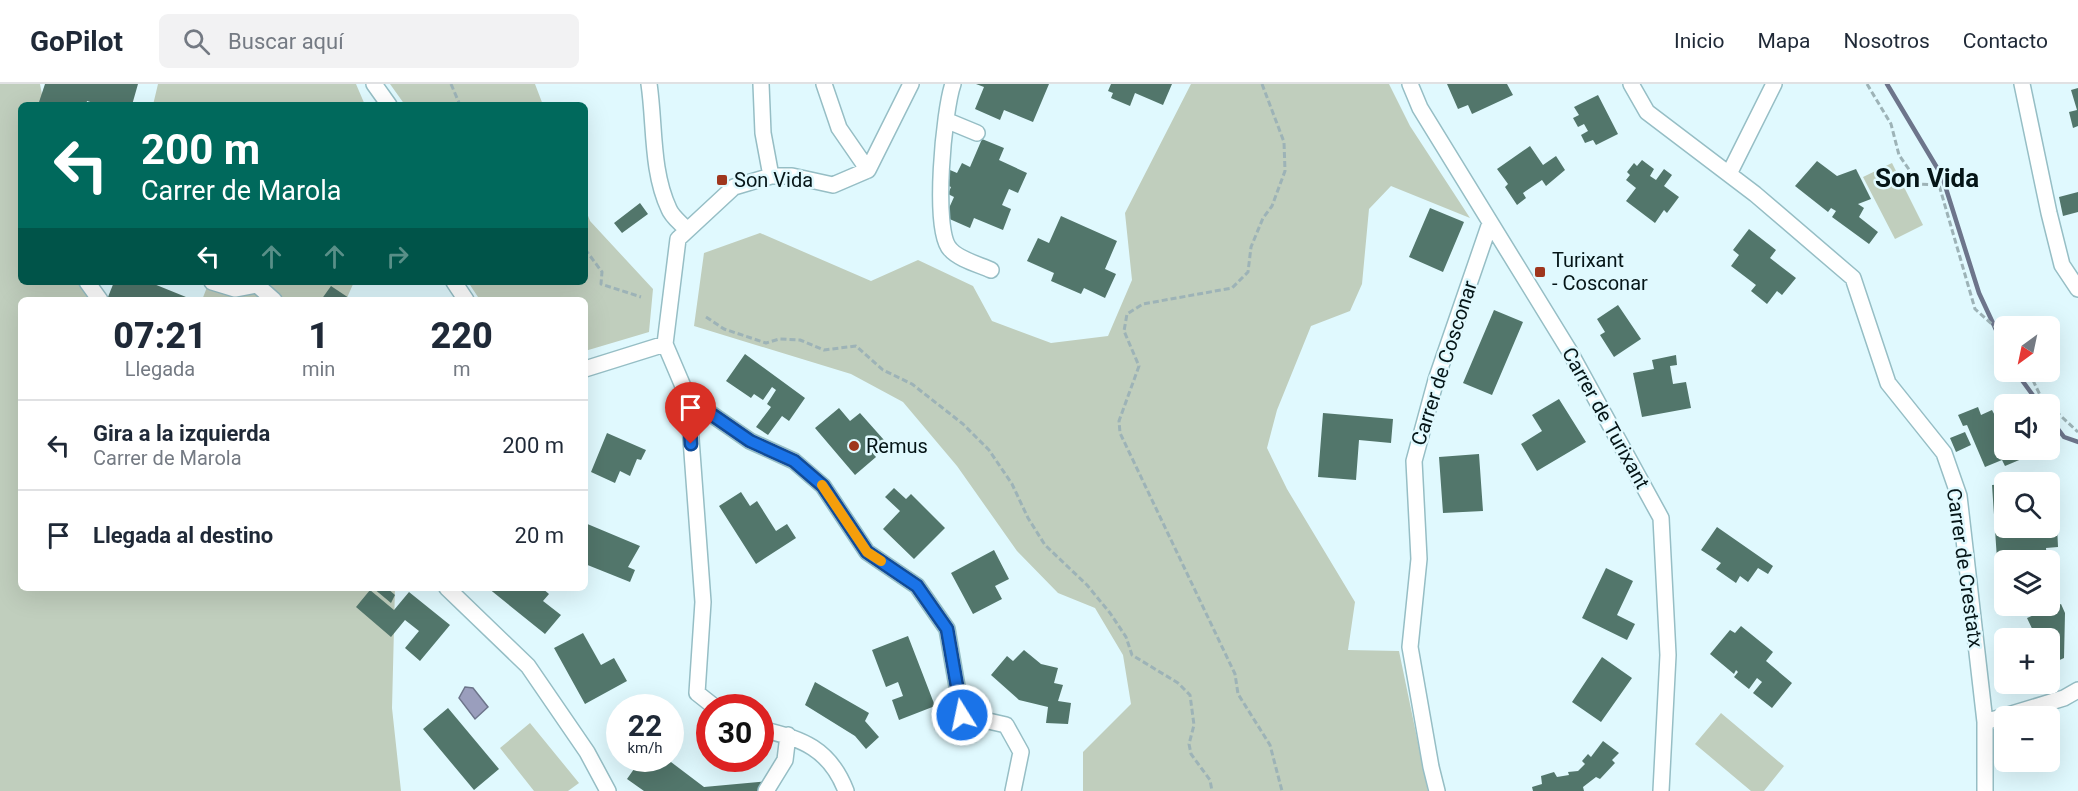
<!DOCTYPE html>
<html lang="es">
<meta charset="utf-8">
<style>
body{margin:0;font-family:Roboto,sans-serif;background:#f2f2f3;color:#1f2937;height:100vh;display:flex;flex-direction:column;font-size:22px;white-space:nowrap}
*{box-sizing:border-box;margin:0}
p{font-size:20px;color:#747a83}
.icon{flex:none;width:33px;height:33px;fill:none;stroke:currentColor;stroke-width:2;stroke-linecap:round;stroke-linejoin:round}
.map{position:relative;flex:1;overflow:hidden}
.details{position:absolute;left:18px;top:213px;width:570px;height:294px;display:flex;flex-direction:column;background:#fff;border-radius:9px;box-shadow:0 6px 24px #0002}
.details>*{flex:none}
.banner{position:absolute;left:18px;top:18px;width:570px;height:183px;border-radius:9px;box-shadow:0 6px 24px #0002;background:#00695c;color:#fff;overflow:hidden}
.needle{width:39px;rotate:213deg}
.buttons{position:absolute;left:1994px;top:232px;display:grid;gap:12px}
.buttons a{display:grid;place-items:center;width:66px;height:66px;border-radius:9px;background:#fff;box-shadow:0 6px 24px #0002;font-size:30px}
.speed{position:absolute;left:606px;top:610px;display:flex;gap:12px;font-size:30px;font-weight:700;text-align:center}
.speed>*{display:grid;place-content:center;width:78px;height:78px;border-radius:50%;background:#fff;box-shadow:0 6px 24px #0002;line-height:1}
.speed small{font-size:15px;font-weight:400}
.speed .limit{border:9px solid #d22;background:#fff;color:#111}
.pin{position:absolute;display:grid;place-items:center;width:51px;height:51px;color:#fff;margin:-62px -26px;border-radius:50% 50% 50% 0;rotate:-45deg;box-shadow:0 0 6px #0007}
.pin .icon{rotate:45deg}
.me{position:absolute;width:66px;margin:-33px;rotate:350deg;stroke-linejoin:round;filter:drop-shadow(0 0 4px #0008)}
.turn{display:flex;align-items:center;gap:21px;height:126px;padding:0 24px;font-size:27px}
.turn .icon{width:78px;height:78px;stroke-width:2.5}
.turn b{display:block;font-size:42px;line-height:51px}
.lanes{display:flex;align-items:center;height:57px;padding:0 24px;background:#0003;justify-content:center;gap:30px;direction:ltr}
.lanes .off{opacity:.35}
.eta{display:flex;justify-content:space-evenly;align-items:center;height:102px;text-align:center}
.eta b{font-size:36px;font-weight:800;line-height:42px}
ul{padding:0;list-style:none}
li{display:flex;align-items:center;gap:18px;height:90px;padding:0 24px;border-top:2px solid #e0e1e3}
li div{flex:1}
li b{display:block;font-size:22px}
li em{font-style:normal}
header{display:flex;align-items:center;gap:36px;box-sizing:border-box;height:84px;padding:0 30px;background:#fff;border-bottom:2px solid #e0e1e3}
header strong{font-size:28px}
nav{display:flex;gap:33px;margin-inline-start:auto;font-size:21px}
.search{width:420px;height:54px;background:#f2f2f3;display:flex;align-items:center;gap:15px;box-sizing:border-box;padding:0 21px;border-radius:9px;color:#747a83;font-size:22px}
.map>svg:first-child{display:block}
.green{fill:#c0cebd}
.water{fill:#9a9ebd;stroke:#6d758b;stroke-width:1.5}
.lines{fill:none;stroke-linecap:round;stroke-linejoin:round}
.stream{stroke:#6d758b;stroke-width:4.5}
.building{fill:#52766b}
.minor-casing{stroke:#96bec5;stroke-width:18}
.path{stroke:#9db3b7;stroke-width:3;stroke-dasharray:6 3;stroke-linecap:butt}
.minor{stroke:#fff;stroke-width:15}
.route-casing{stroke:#114b97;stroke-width:15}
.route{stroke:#1a73e8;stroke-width:10}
.slow{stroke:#f59e0b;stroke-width:10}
.poi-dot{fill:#9f361d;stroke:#e0f9fe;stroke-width:2}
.labels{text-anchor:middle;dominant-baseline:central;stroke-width:5;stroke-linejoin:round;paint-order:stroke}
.poi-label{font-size:20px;fill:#051517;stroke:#e0f9fe;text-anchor:start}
.street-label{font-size:20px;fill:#051517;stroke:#e0f9fe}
.district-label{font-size:26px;font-weight:bold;fill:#051517;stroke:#e0f9fe}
</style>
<header>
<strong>GoPilot</strong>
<div class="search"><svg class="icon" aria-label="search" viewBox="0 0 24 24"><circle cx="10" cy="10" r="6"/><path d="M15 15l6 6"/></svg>Buscar aquí</div>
<nav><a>Inicio</a><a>Mapa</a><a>Nosotros</a><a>Contacto</a></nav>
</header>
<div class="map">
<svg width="2078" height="707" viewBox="0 0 2078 707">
<rect width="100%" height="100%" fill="#e0f9fe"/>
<path class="green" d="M 0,0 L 40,0 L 44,21 L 21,21 L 21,198 L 97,198 L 108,216 L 21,216 L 21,504 L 395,504 L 392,624 L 401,707 L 0,707 Z
M 158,0 L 356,0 L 365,21 L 153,21 Z
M 390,0 L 535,0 L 543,21 L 405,21 Z
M 1191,0 L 1389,0 L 1410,42 L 1470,134 L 1391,102 L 1369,125 L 1362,200 L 1350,227 L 1311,242 L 1277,326 L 1267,364 L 1287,405 L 1355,518 L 1348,566 L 1399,567 L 1428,707 L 1083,707 L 1083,668 L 1131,620 L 1123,571 L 1095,524 L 1058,509 L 1017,467 L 957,382 L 903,318 L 851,290 L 694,242 L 704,169 L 760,149 L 871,197 L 918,176 L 973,202 L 992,237 L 1051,259 L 1108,252 L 1132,196 L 1125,129 Z
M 1892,79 L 1923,141 L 1895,155 L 1863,93 Z
M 585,124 L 590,137 L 653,205 L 649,248 L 585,267 L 585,216 L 480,216 L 468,198 L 585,198 Z
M 209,198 L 354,198 L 346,216 L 202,216 Z
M 1721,629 L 1784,682 L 1764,707 L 1751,707 L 1695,660 Z
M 530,639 L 579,699 L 568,707 L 534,707 L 500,664 Z"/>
<path class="water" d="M 465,603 L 473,604 L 488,623 L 475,635 L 459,614 Z"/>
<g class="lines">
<path class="stream" d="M 1887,0 L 1942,92 L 1979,209 L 2004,263
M 2016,288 L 2040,321
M 2049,333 L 2064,353 L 2078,358"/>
</g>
<path class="building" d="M 45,0 L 138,0 L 132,21 L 100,21 L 87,17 L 86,21 L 38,21 Z
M 976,0 L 1049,0 L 1033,38 L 1004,26 L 1000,36 L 975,25 L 984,3 Z
M 1111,0 L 1172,0 L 1163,21 L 1135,9 L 1130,22 L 1111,14 L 1113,9 L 1108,7 Z
M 1447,0 L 1507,0 L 1513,11 L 1472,30 L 1468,21 L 1458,25 Z
M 2078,4 L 2078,42 L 2073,44 L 2069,28 L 2077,26 L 2071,6 Z
M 1598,11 L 1618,50 L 1596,61 L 1593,56 L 1585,59 L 1581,51 L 1588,47 L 1584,40 L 1578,43 L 1573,34 L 1579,31 L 1574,23 Z
M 982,55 L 1004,64 L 999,76 L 1027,89 L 1018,109 L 1009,105 L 1002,121 L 1011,125 L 1003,146 L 974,134 L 970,144 L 945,133 L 954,113 L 948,110 L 951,103 L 944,100 L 950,86 L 957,89 L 962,79 L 970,83 Z
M 1530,62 L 1543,81 L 1556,72 L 1565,86 L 1546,102 L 1542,96 L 1523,109 L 1526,114 L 1517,121 L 1505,103 L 1508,100 L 1497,85 Z
M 1642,76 L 1654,85 L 1650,92 L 1656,96 L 1664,85 L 1672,91 L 1664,102 L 1679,113 L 1667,129 L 1664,126 L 1655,139 L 1626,117 L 1636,104 L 1626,96 L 1630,91 L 1627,88 L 1634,79 L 1637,82 Z
M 1817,77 L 1837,92 L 1856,85 L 1871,115 L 1858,120 L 1864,124 L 1859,133 L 1878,148 L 1869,160 L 1832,133 L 1836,127 L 1831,124 L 1828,128 L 1795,102 Z
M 2078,108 L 2078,128 L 2063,132 L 2059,113 Z
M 640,119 L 648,130 L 622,149 L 614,139 Z
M 1430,124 L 1464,138 L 1443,188 L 1409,173 Z
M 1061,132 L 1117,157 L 1105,185 L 1116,190 L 1105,214 L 1084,204 L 1081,210 L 1051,197 L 1054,189 L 1027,177 L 1038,154 L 1049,159 Z
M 1749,145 L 1776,166 L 1770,174 L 1796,194 L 1782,211 L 1777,207 L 1767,220 L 1751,207 L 1756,201 L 1731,182 L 1739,171 L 1733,166 Z
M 114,198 L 149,198 L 186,213 L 185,216 L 114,216 L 108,213 Z
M 331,202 L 352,216 L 321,216 Z
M 1618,221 L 1641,255 L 1614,273 L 1600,251 L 1605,248 L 1597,235 Z
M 1494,226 L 1523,238 L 1492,311 L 1463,299 Z
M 745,270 L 805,314 L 789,337 L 782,332 L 768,351 L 756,343 L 771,323 L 767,320 L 776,306 L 772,303 L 763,316 L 754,310 L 751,314 L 726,297 Z
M 1676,271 L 1677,281 L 1670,282 L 1673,300 L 1686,298 L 1691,324 L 1642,333 L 1633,289 L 1654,285 L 1652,276 Z
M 1559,315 L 1586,358 L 1537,387 L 1521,360 L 1542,347 L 1532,331 Z
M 1978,323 L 1981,331 L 1992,326 L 2004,349 L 2004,366 L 2037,366 L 2038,368 L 2005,382 L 2002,376 L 1985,383 L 1967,341 L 1963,342 L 1958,331 Z
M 839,324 L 850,337 L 860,329 L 884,356 L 871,367 L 876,373 L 855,391 L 815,344 Z
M 1323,329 L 1393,335 L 1391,359 L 1359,356 L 1356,396 L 1318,393 Z
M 1965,348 L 1971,361 L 1956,368 L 1950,354 Z
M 607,349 L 646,366 L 641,376 L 637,375 L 630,392 L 620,387 L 615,399 L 591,388 Z
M 1479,370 L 1483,427 L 1443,429 L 1439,373 Z
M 2004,400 L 2004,444 L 2049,444 L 2057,441 L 2058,463 L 2046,464 L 2047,477 L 2004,477 L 2004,490 L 1998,490 L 1992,401 Z
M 894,404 L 906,415 L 911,410 L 945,444 L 914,475 L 883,445 L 900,427 L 885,413 Z
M 741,408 L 750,422 L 757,417 L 776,447 L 787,440 L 796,454 L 756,480 L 719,422 Z
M 585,439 L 640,462 L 628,483 L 635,486 L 630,498 L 585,480 Z
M 1717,443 L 1773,482 L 1768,490 L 1758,484 L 1748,498 L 1740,492 L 1736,499 L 1716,485 L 1721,479 L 1701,466 Z
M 994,466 L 1009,495 L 995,502 L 1002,515 L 973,530 L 951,489 Z
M 1606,484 L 1633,497 L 1617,531 L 1635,540 L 1627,556 L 1582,534 Z
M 373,504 L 387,504 L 395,511 L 391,519 Z
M 488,504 L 531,504 L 534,506 L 542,504 L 549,510 L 543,517 L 561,531 L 545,550 Z
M 370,506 L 394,526 L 409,508 L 450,541 L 420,577 L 405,564 L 419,547 L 405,536 L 391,553 L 356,523 Z
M 2061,520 L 2065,529 L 2064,574 L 2049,581 L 2049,555 L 2032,555 L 2036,553 L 2027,534 Z
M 1741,542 L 1773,568 L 1766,577 L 1792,599 L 1772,624 L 1753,609 L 1762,598 L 1757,594 L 1749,605 L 1734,593 L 1738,588 L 1736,586 L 1734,590 L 1710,570 L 1730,546 L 1735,549 Z
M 583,549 L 601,581 L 614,574 L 627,597 L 585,620 L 554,564 Z
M 908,552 L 935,622 L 899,636 L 892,616 L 903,612 L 898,598 L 886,603 L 872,566 Z
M 1024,566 L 1041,580 L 1058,584 L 1054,599 L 1063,601 L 1058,617 L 1071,619 L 1068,640 L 1046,639 L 1048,623 L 1019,616 L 991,591 L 1007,572 L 1013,577 Z
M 1602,573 L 1632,594 L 1601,638 L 1572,618 Z
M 815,598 L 869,629 L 865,637 L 879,653 L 866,665 L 855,652 L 805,621 Z
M 448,624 L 499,685 L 474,706 L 423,645 Z
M 1603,657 L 1619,669 L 1612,676 L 1615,679 L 1600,695 L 1596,693 L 1583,703 L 1584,707 L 1533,707 L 1532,703 L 1542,700 L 1541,692 L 1554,688 L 1557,693 L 1569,691 L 1568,688 L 1578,687 L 1585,680 L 1582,677 L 1588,670 L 1591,673 Z
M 641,675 L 667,675 L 704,703 L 768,697 L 761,707 L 644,707 L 627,695 Z"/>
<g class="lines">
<defs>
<path id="minor" d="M 374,0 L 389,21
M 649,0 C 655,40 651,87 669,125 C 672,133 682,140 687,146
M 761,0 L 763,49 L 771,92
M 824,0 L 839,44 L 868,86
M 953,0 C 944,25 932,146 950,165 C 958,175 980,181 991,186
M 1410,0 L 1420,24 L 1570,268 L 1661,434 L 1668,571 L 1661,707
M 1631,0 L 1647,28 L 1755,110 L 1853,194 L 1888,299 L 1944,369 L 1959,412 L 1985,638 L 2064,614 L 2078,606
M 2022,0 L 2049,129 L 2062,181 L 2078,205
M 948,37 L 977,49
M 1729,90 L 1774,0
M 87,198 L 100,216
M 212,198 L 235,205 L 257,201 L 274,216
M 454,198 L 466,216
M 585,285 L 665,260
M 688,314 L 750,357 L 794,377 L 823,402 L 867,468 L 917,502 L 947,545 L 962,631 L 1006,641 L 1021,668 L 1013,707
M 447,504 L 528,582 L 587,668 L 608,707
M 716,624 L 697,609 L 703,518 L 688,314 L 665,260 L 678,155 L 734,103 L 771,92 L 792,92 L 833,101 L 868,86 L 911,0
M 760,645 C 802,654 830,665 846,707
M 766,707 L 785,676 L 788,651
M 1437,707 L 1431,683 L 1410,563 L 1419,475 L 1414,377 L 1436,296 L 1490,139
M 1985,707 L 1985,638"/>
</defs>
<use href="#minor" class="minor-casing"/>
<path class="path" d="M 451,0 L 460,21
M 1262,0 L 1284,58 L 1285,87 L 1272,122 L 1263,134 L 1251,163 L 1248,188 L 1232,204 L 1143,220 L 1127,230 L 1124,247 L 1139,282 L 1119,337 L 1120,349 L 1235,590 L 1238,610 L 1270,661 L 1282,707
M 1867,0 L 1891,40 L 1899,71 L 1919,100 L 1939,101 L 1975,225 L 2004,251
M 585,165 L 602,188 L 601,200 L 641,213
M 706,233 L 724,245 L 766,259 L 779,255 L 800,256 L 824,266 L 856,262 L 883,286 L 912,300 L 963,340 L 989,366 L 1012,400 L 1028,434 L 1045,461 L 1087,501 L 1110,529 L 1126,553 L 1132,571 L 1178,599 L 1190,611 L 1194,641 L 1189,660 L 1191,670 L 1210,696 L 1212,707
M 2029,288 L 2040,311 L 2049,321
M 2049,321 L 2078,348"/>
<use href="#minor" class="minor"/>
</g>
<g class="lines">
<defs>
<path id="route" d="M 691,360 L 688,314 L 750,357 L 794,377 L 823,402 L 867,468 L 917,502 L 947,545 L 962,631"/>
</defs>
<use href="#route" class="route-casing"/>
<use href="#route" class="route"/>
<path class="slow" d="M 822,401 L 867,468 L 881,477"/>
</g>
<g class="poi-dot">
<rect x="716" y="90" width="12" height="12" rx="3"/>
<rect x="1534" y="182" width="12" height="12" rx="3"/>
<circle cx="854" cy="362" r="6"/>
</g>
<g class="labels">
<g class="poi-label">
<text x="734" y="96">Son Vida</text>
<text x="1552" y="176">Turixant<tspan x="1552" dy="23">- Cosconar</tspan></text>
<text x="866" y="362">Remus</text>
</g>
<g class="street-label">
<text transform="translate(1444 279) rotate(-72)">Carrer de Cosconar</text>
<text transform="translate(1606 334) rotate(61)">Carrer de Turixant</text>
<text transform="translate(1965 484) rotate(82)">Carrer de Crestatx</text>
</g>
<g class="district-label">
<text x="1927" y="94">Son Vida</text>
</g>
</g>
</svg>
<div class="buttons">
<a><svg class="needle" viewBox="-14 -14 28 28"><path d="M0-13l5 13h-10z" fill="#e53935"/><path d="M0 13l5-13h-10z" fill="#747a83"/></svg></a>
<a><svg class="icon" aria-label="sound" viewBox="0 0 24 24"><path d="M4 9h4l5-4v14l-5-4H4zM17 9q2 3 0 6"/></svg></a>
<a><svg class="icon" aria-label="search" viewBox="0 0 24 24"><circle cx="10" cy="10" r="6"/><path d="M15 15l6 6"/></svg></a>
<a><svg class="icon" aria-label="layers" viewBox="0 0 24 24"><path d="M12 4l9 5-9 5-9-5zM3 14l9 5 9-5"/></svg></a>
<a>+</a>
<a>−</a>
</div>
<div class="speed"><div>22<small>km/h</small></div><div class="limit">30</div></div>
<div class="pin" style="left:691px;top:360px;background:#d93025"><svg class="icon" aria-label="arrive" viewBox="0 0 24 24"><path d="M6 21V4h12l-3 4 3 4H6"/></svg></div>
<svg class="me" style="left:962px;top:631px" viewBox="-20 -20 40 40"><circle r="17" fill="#1a73e8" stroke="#fff" stroke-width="3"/><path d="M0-11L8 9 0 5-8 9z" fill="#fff"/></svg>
<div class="banner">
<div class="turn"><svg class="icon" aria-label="left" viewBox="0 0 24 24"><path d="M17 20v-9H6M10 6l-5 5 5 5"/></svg><div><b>200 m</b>Carrer de Marola</div></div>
<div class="lanes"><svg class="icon" aria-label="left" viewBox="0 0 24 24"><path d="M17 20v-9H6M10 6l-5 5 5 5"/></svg><svg class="icon off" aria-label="ahead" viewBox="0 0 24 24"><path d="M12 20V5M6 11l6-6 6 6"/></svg><svg class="icon off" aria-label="ahead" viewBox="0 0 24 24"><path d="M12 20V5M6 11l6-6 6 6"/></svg><svg class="icon off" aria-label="right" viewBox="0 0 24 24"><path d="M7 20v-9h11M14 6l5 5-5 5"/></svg></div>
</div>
<section class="details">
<div class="eta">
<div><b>07:21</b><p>Llegada</p></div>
<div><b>1</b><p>min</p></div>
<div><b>220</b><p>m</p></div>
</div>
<ul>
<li><svg class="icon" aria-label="left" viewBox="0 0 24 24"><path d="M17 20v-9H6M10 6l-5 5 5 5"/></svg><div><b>Gira a la izquierda</b><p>Carrer de Marola</p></div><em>200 m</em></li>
<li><svg class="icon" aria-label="arrive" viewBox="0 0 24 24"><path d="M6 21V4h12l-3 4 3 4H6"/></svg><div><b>Llegada al destino</b></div><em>20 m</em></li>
</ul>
</section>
</div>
